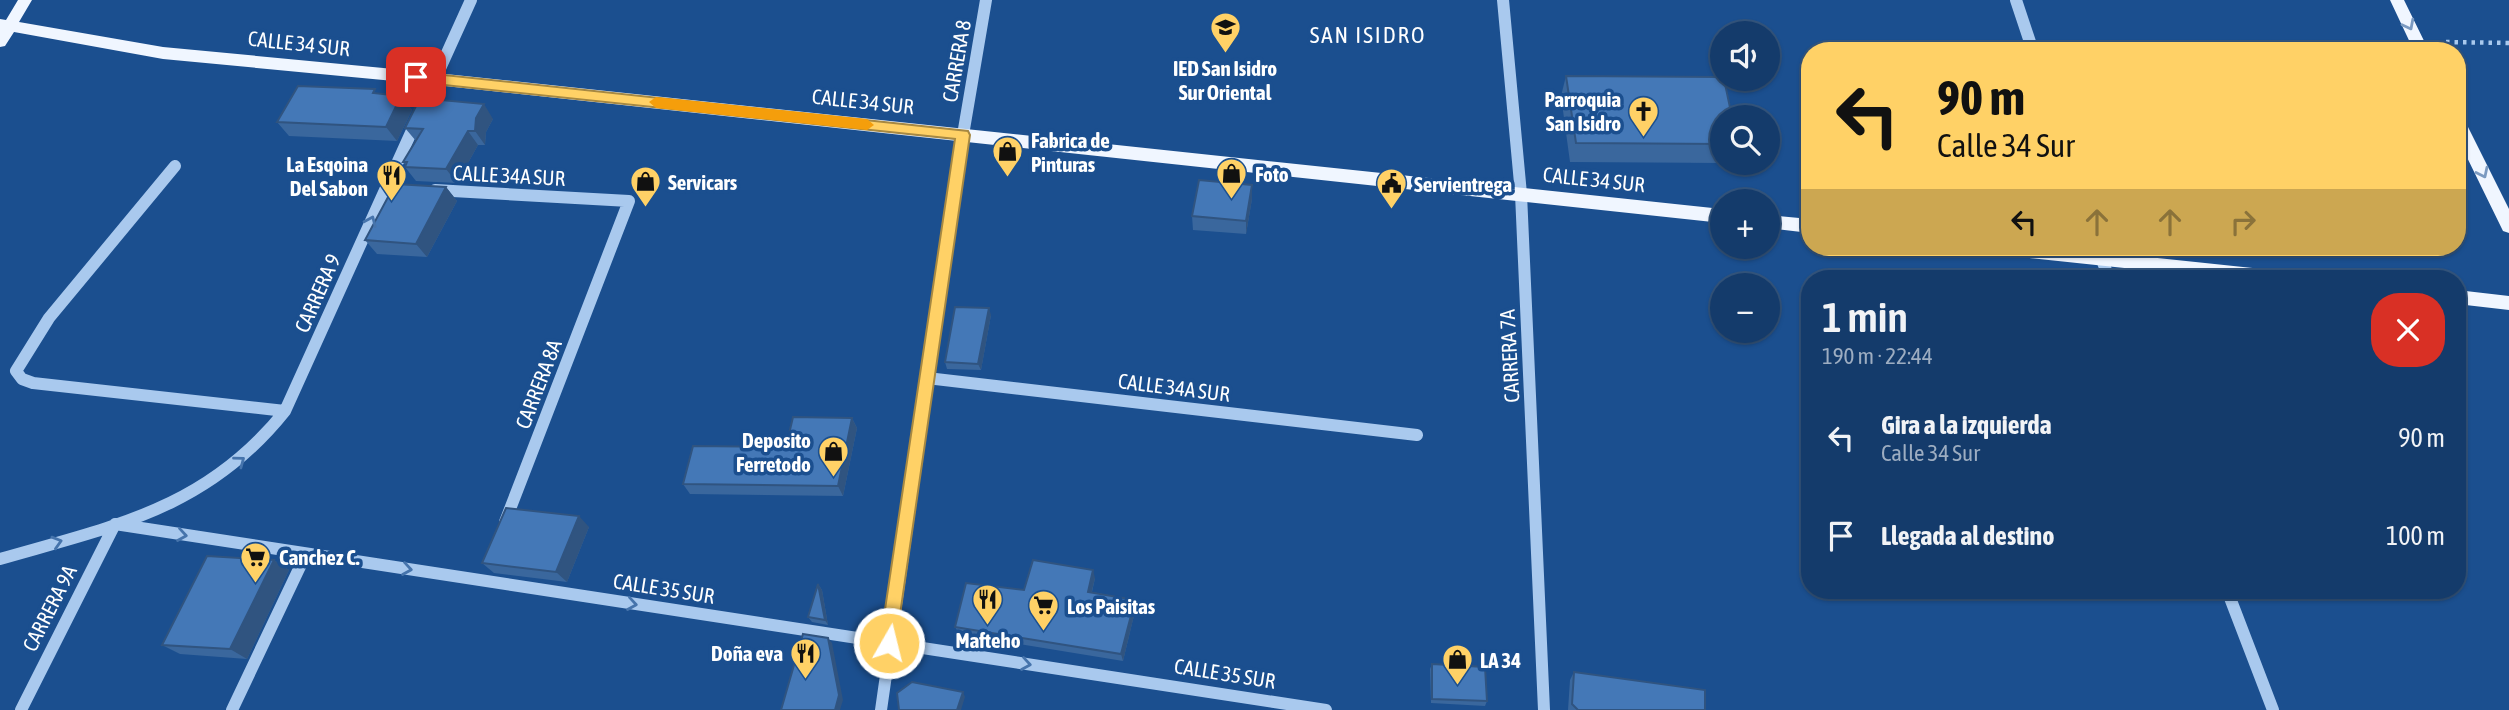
<!DOCTYPE html>
<html lang="es">
<meta charset="utf-8">
<style>
body{margin:0;font-family:"Asap Condensed",sans-serif;background:#214673;color:#f1f3f6;height:100vh;display:flex;flex-direction:column;font-size:26px;white-space:nowrap}
*{box-sizing:border-box;margin:0}
p{font-size:23px;color:#9dadc1}
.icon{flex:none;width:38px;height:38px;fill:none;stroke:currentColor;stroke-width:2;stroke-linecap:round;stroke-linejoin:round}
.map{position:relative;flex:1;overflow:hidden}
.drawer{position:absolute;left:1801px;top:270px;width:665px;height:329px;display:flex;flex-direction:column;background:#143b6b;border-radius:28px;box-shadow:0 2px 5px #0004,0 0 0 2px #33557e}
.drawer>*{flex:none}
.guide{position:absolute;left:1801px;top:42px;width:665px;height:214px;border-radius:28px;box-shadow:0 2px 5px #0004,0 0 0 2px #33557e;background:#ffd166;color:#111;overflow:hidden}
.buttons{position:absolute;left:1710px;top:21px;display:grid;gap:14px}
.buttons a{display:grid;place-items:center;width:70px;height:70px;border-radius:50%;background:#143b6b;box-shadow:0 2px 5px #0004,0 0 0 2px #33557e;font-size:35px}
.pin{position:absolute;display:grid;place-items:center;width:60px;height:60px;color:#fff;margin:-30px;border-radius:14px;box-shadow:0 4px 10px #0006}
.me{position:absolute;width:77px;margin:-38px;rotate:8deg;stroke-linejoin:round;filter:drop-shadow(0 0 5px #0008)}
.turn{display:flex;align-items:center;gap:24px;height:147px;padding:0 21px;font-size:32px}
.turn .icon{width:91px;height:91px;stroke-width:2.5}
.turn b{display:block;font-size:49px;line-height:60px}
.lanes{display:flex;align-items:center;height:66px;padding:0 21px;background:#0003;justify-content:center;gap:35px;direction:ltr}
.lanes .off{opacity:.35}
.round{display:grid;place-items:center;flex:none;width:74px;height:74px;border-radius:28px;background:#214673}
.headline{display:flex;align-items:center;justify-content:space-between;height:119px;padding:0 21px}
h1{font-size:42px;font-weight:600;line-height:52px}
ul{padding:0;list-style:none}
li{display:flex;align-items:center;gap:21px;height:98px;padding:0 21px}
li div{flex:1}
li b{display:block;font-size:26px}
li em{font-style:normal}
.map>svg:first-child{display:block}
.lines{fill:none;stroke-linecap:round;stroke-linejoin:round}
.path{stroke:#a9c9ee;stroke-width:4.5;stroke-dasharray:3.5 5;stroke-linecap:butt}
.minor{stroke:#a9c9ee;stroke-width:12}
.major{fill:#f0f6ff;fill-rule:evenodd}
.wall{fill:#3a679d}
.shaded-wall{fill:#305480}
.building{fill:#4478b7;stroke:#305480;stroke-width:2}
.oneway{stroke:#7b9ac1}
.oneway2{stroke:#4674ac}
.route{fill:#ffd166;stroke:#a68842;stroke-width:2}
.slow{fill:#f59e0b}
.labels{text-anchor:middle;dominant-baseline:central;stroke-width:7;stroke-linejoin:round;paint-order:stroke}
.street-label{font-size:21px;fill:#fff;stroke:#1b4f8f}
.poi-label{font-size:21px;font-weight:bold;fill:#fff;stroke:#1b4f8f;text-anchor:start}
.neighbourhood-label{font-size:23px;letter-spacing:2px;fill:#fff;stroke:#1b4f8f}
</style>
<div class="map">
<svg width="2509" height="710" viewBox="0 0 2509 710">
<rect width="100%" height="100%" fill="#1b4f8f"/>
<g class="lines">
<path class="path" d="M 2446,42 L 2509,43"/>
<path class="minor" d="M 1503,0 L 1521,194 L 1544,710
M 2016,0 L 2033,51
M 175,166 L 49,318 L 16,371 L 22,379 L 33,383 L 285,411
M 435,190 L 629,201 L 505,522
M 2097,247 L 2109,278
M 927,378 L 1417,435
M 115,524 L 1326,710
M 0,559 C 114,526 207,509 285,411 L 471,0
M 2227,590 L 2273,710
M 21,710 L 115,524
M 232,710 L 306,554
M 881,710 L 963,135 L 986,0"/>
<path class="major" d="M 18,0 L 32,0 L 19,22 L 163,47 L 436,73 L 1722,209 L 1722,223 L 436,85 L 163,59 L 14,32 L 5,46 L 0,47 L 0,19 L 6,20 Z
M 2390,0 L 2404,0 L 2429,51 L 2414,51 Z
M 2457,115 L 2463,117 L 2509,209 L 2509,233 L 2503,231 L 2457,137 Z
M 1768,215 L 1810,219 L 1810,233 L 1768,228 Z
M 1984,247 L 2053,247 L 2281,271 L 2287,273 L 2289,278 L 2219,278 L 1992,254 L 1986,252 Z
M 2457,290 L 2509,296 L 2509,310 L 2457,304 Z"/>
</g>
<path class="wall" d="M 1566,76 L 1722,117 L 1722,163 L 1730,163 L 1570,162 L 1561,96 Z
M 378,93 L 401,96 L 412,110 L 397,141 L 289,136 L 277,122 Z
M 493,119 L 486,132 L 485,145 L 478,145 L 457,183 L 416,181 L 405,167 L 406,165 L 403,162 L 416,141 L 405,128 Z
M 1252,185 L 1252,199 L 1246,234 L 1193,230 L 1192,216 Z
M 446,187 L 457,201 L 427,257 L 377,254 L 365,240 Z
M 991,315 L 981,370 L 947,369 L 945,362 Z
M 852,418 L 857,428 L 843,496 L 690,494 L 683,484 L 786,447 Z
M 589,527 L 567,582 L 494,573 L 482,563 Z
M 274,560 L 289,570 L 247,659 L 180,654 L 162,645 Z
M 1095,578 L 1092,592 L 1135,600 L 1136,607 L 1123,661 L 959,634 L 955,627 Z
M 818,584 L 822,590 L 828,625 L 812,622 L 808,617 Z
M 2281,590 L 2340,590 L 2332,594 Z
M 1432,664 L 1487,701 L 1485,706 L 1431,703 L 1430,669 Z
M 1574,672 L 1705,710 L 1568,710 L 1570,680 Z"/>
<path class="shaded-wall" d="M 401,96 L 412,110 L 397,141 L 386,127 Z
M 484,104 L 493,119 L 486,132 L 485,145 L 475,131 L 476,118 Z
M 468,131 L 478,145 L 457,183 L 446,169 Z
M 1252,185 L 1252,199 L 1246,234 L 1246,221 Z
M 446,187 L 457,201 L 427,257 L 416,244 Z
M 989,308 L 991,315 L 981,370 L 978,364 Z
M 852,418 L 857,428 L 843,496 L 838,486 Z
M 579,516 L 589,527 L 567,582 L 556,572 Z
M 274,560 L 289,570 L 247,659 L 230,649 Z
M 1093,570 L 1095,578 L 1090,599 L 1088,592 Z
M 818,584 L 822,590 L 828,625 L 825,620 Z
M 1135,600 L 1136,607 L 1123,661 L 1121,654 Z
M 828,638 L 832,643 L 843,700 L 840,710 L 835,710 Z
M 963,692 L 965,697 L 961,710 L 957,710 Z"/>
<path class="building" d="M 1566,76 L 1722,77 L 1722,79 L 1724,79 L 1732,117 L 1722,117 L 1722,144 L 1576,143 Z
M 298,86 L 375,89 L 373,93 L 401,96 L 386,127 L 277,122 Z
M 420,98 L 484,104 L 476,118 L 475,131 L 468,131 L 446,169 L 405,167 L 407,162 L 403,162 L 423,129 L 405,128 Z
M 1199,180 L 1252,185 L 1246,221 L 1192,216 Z
M 395,184 L 446,187 L 416,244 L 365,240 Z
M 955,307 L 989,308 L 978,364 L 945,362 Z
M 793,417 L 852,418 L 838,486 L 683,484 L 693,446 L 786,447 Z
M 506,508 L 579,516 L 556,572 L 482,563 Z
M 207,556 L 274,560 L 230,649 L 162,645 Z
M 1033,560 L 1093,570 L 1088,592 L 1135,600 L 1121,654 L 955,627 L 966,583 L 1024,590 Z
M 818,584 L 825,620 L 808,617 Z
M 803,634 L 828,638 L 839,695 L 835,710 L 781,710 Z
M 1432,664 L 1485,667 L 1487,701 L 1432,699 Z
M 1574,672 L 1705,690 L 1705,710 L 1578,710 L 1572,704 Z
M 912,682 L 963,692 L 957,710 L 899,710 L 897,693 Z"/>
<defs><path id="oneway-chevron" d="M-2-3.5L2.5 0L-2 3.5" fill="none" stroke-width="1.6" stroke-linecap="round" stroke-linejoin="round" transform="scale(1.75)"/></defs>
<g class="oneway">
<use href="#oneway-chevron" transform="translate(2409 25) rotate(63)"/>
<use href="#oneway-chevron" transform="translate(2483 173) rotate(64)"/>
</g>
<g class="oneway2">
<use href="#oneway-chevron" transform="translate(371 221) rotate(-66)"/>
<use href="#oneway-chevron" transform="translate(240 461) rotate(-37)"/>
<use href="#oneway-chevron" transform="translate(182 535) rotate(9)"/>
<use href="#oneway-chevron" transform="translate(57 542) rotate(-17)"/>
<use href="#oneway-chevron" transform="translate(407 569) rotate(9)"/>
<use href="#oneway-chevron" transform="translate(632 604) rotate(9)"/>
<use href="#oneway-chevron" transform="translate(1026 664) rotate(9)"/>
</g>
<path class="route" d="M 416,72 L 968,131 L 970,135 L 895,649 L 889,652 L 883,649 L 880,643 L 955,139 L 416,82 L 410,77 Z"/>
<path class="slow" d="M 656,97 L 867,119 L 874,125 L 867,130 L 656,108 L 649,102 Z"/>
<defs>
<symbol id="school-pin" viewBox="-11 -11 22 30"><path d="M0 17L-7.5 6A9.5 9.5 0 1 1 7.5 6Z" fill="#ffd166" stroke="#1b4f8f"/><path d="M0-5L7-2L0 1L-7-2ZM-4 1L0 2.5L4 1V4Q0 6-4 4Z" fill="#111"/></symbol>
<symbol id="church-pin" viewBox="-11 -11 22 30"><path d="M0 17L-7.5 6A9.5 9.5 0 1 1 7.5 6Z" fill="#ffd166" stroke="#1b4f8f"/><path d="M-1.2-6h2.4v3.5h3.3v2.4h-3.3V6h-2.4V-.1h-3.3v-2.4h3.3Z" fill="#111"/></symbol>
<symbol id="shop-pin" viewBox="-11 -11 22 30"><path d="M0 17L-7.5 6A9.5 9.5 0 1 1 7.5 6Z" fill="#ffd166" stroke="#1b4f8f"/><path d="M-5-2.5h2.3a2.7 3.5 0 0 1 5.4 0H5L5.5 6h-11ZM-1.5-2.5h3a1.5 2.3 0 0 0-3 0Z" fill="#111"/></symbol>
<symbol id="restaurant-pin" viewBox="-11 -11 22 30"><path d="M0 17L-7.5 6A9.5 9.5 0 1 1 7.5 6Z" fill="#ffd166" stroke="#1b4f8f"/><path d="M-5-6h1v4h1v-4h1v4h1v-4h1v5L-1.5 .5V6h-2V.5L-5-1ZM5-6V6H3V1.5H1.5Q1.5-4 5-6Z" fill="#111"/></symbol>
<symbol id="civic-pin" viewBox="-11 -11 22 30"><path d="M0 17L-7.5 6A9.5 9.5 0 1 1 7.5 6Z" fill="#ffd166" stroke="#1b4f8f"/><path d="M-.6-6.5H3V-4.5H.6V-3L4-1V1h2V6H-6V1h2V-1L-.6-3ZM-1.2 2.5V6h2.4V2.5Z" fill="#111"/></symbol>
<symbol id="supermarket-pin" viewBox="-11 -11 22 30"><path d="M0 17L-7.5 6A9.5 9.5 0 1 1 7.5 6Z" fill="#ffd166" stroke="#1b4f8f"/><path d="M-6-5.5h2.5l.6 2H6L4.5 2H-2.5L-4.4-4H-6ZM-1.5 3.2a1.3 1.3 0 1 0 .1 0ZM3 3.2a1.3 1.3 0 1 0 .1 0Z" fill="#111"/></symbol>
</defs>
<g fill-rule="evenodd">
<use href="#school-pin" x="1208" y="10" width="35" height="47"/>
<use href="#church-pin" x="1626" y="94" width="35" height="47"/>
<use href="#shop-pin" x="990" y="134" width="35" height="47"/>
<use href="#shop-pin" x="1214" y="156" width="35" height="47"/>
<use href="#restaurant-pin" x="374" y="158" width="35" height="47"/>
<use href="#shop-pin" x="628" y="164" width="35" height="47"/>
<use href="#civic-pin" x="1374" y="166" width="35" height="47"/>
<use href="#shop-pin" x="816" y="434" width="35" height="47"/>
<use href="#supermarket-pin" x="238" y="540" width="35" height="47"/>
<use href="#restaurant-pin" x="970" y="582" width="35" height="47"/>
<use href="#supermarket-pin" x="1026" y="588" width="35" height="47"/>
<use href="#restaurant-pin" x="788" y="636" width="35" height="47"/>
<use href="#shop-pin" x="1440" y="642" width="35" height="47"/>
</g>
<g class="labels">
<g class="street-label">
<text transform="translate(299 43) rotate(6)">CALLE 34 SUR</text>
<text transform="translate(956 61) rotate(-80)">CARRERA 8</text>
<text transform="translate(863 101) rotate(6)">CALLE 34 SUR</text>
<text transform="translate(509 175) rotate(3)">CALLE 34A SUR</text>
<text transform="translate(1594 179) rotate(6)">CALLE 34 SUR</text>
<text transform="translate(317 293) rotate(-66)">CARRERA 9</text>
<text transform="translate(1509 356) rotate(-93)">CARRERA 7A</text>
<text transform="translate(538 384) rotate(-69)">CARRERA 8A</text>
<text transform="translate(1174 387) rotate(7)">CALLE 34A SUR</text>
<text transform="translate(664 588) rotate(9)">CALLE 35 SUR</text>
<text transform="translate(49 608) rotate(-63)">CARRERA 9A</text>
<text transform="translate(1225 673) rotate(9)">CALLE 35 SUR</text>
</g>
<g class="poi-label">
<text x="1225" y="68" text-anchor="middle">IED San Isidro<tspan x="1225" dy="24">Sur Oriental</tspan></text>
<text x="1621" y="99" text-anchor="end">Parroquia<tspan x="1621" dy="24">San Isidro</tspan></text>
<text x="1031" y="140">Fabrica de<tspan x="1031" dy="24">Pinturas</tspan></text>
<text x="368" y="164" text-anchor="end">La Esqoina<tspan x="368" dy="24">Del Sabon</tspan></text>
<text x="1255" y="174">Foto</text>
<text x="668" y="182">Servicars</text>
<text x="1414" y="184">Servientrega</text>
<text x="811" y="440" text-anchor="end">Deposito<tspan x="811" dy="24">Ferretodo</tspan></text>
<text x="279" y="557">Canchez C.</text>
<text x="1067" y="606">Los Paisitas</text>
<text x="988" y="640" text-anchor="middle">Mafteho</text>
<text x="783" y="653" text-anchor="end">Doña eva</text>
<text x="1480" y="660">LA 34</text>
</g>
<g class="neighbourhood-label">
<text x="1368" y="35">SAN ISIDRO</text>
</g>
</g>
</svg>
<div class="buttons">
<a><svg class="icon" aria-label="sound" viewBox="0 0 24 24"><path d="M4 9h4l5-4v14l-5-4H4zM17 9q2 3 0 6"/></svg></a>
<a><svg class="icon" aria-label="search" viewBox="0 0 24 24"><circle cx="10" cy="10" r="6"/><path d="M15 15l6 6"/></svg></a>
<a>+</a>
<a>−</a>
</div>
<div class="pin" style="left:416px;top:77px;background:#d93025"><svg class="icon" aria-label="arrive" viewBox="0 0 24 24"><path d="M6 21V4h12l-3 4 3 4H6"/></svg></div>
<svg class="me" style="left:889px;top:643px" viewBox="-20 -20 40 40"><circle r="17" fill="#ffd166" stroke="#fff" stroke-width="3"/><path d="M0-11L8 9 0 5-8 9z" fill="#fff"/></svg>
<div class="guide">
<div class="turn"><svg class="icon" aria-label="left" viewBox="0 0 24 24"><path d="M17 20v-9H6M10 6l-5 5 5 5"/></svg><div><b>90 m</b>Calle 34 Sur</div></div>
<div class="lanes"><svg class="icon" aria-label="left" viewBox="0 0 24 24"><path d="M17 20v-9H6M10 6l-5 5 5 5"/></svg><svg class="icon off" aria-label="ahead" viewBox="0 0 24 24"><path d="M12 20V5M6 11l6-6 6 6"/></svg><svg class="icon off" aria-label="ahead" viewBox="0 0 24 24"><path d="M12 20V5M6 11l6-6 6 6"/></svg><svg class="icon off" aria-label="right" viewBox="0 0 24 24"><path d="M7 20v-9h11M14 6l5 5-5 5"/></svg></div>
</div>
<section class="drawer">
<div class="headline"><div><h1>1 min</h1><p>190 m · 22:44</p></div><a class="round" style="background:#d93025;color:#fff"><svg class="icon" aria-label="close" viewBox="0 0 24 24"><path d="M6 6l12 12M18 6L6 18"/></svg></a></div>
<ul>
<li><svg class="icon" aria-label="left" viewBox="0 0 24 24"><path d="M17 20v-9H6M10 6l-5 5 5 5"/></svg><div><b>Gira a la izquierda</b><p>Calle 34 Sur</p></div><em>90 m</em></li>
<li><svg class="icon" aria-label="arrive" viewBox="0 0 24 24"><path d="M6 21V4h12l-3 4 3 4H6"/></svg><div><b>Llegada al destino</b></div><em>100 m</em></li>
</ul>
</section>
</div>
